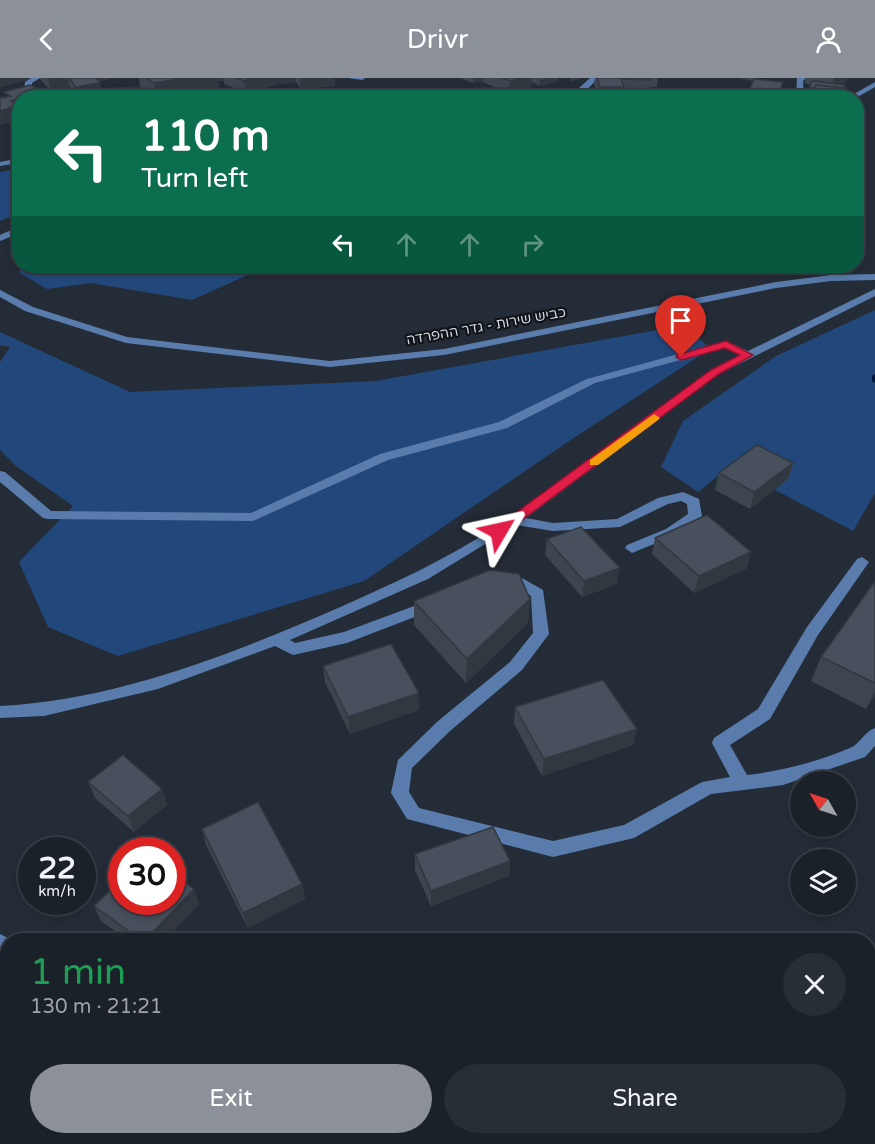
<!DOCTYPE html>
<meta charset="utf-8">
<style>
body{margin:0;font-family:"Varela Round",Heebo,sans-serif;background:#282e35;color:#f1f3f6;height:100vh;display:flex;flex-direction:column;font-size:22px;white-space:nowrap}
*{box-sizing:border-box;margin:0}
p{font-size:20px;color:#a0a3a8}
.icon{flex:none;width:33px;height:33px;fill:none;stroke:currentColor;stroke-width:2;stroke-linecap:round;stroke-linejoin:round}
.map{position:relative;flex:1;overflow:hidden}
.drawer{position:absolute;left:0px;top:855px;width:876px;height:212px;display:flex;flex-direction:column;background:#1b2129;border-radius:24px 24px 0 0;box-shadow:0 3px 9px #0003,0 0 0 2px #393e46}
.drawer>*{flex:none}
.top-card{position:absolute;left:12px;top:12px;width:852px;height:183px;border-radius:24px;box-shadow:0 3px 9px #0003,0 0 0 2px #393e46;background:#0b6e4f;color:#fff;overflow:hidden}
.needle{width:39px;rotate:309deg}
.controls{position:absolute;left:790px;top:693px;display:grid;gap:12px}
.controls a{display:grid;place-items:center;width:66px;height:66px;border-radius:50%;background:#1b2129;box-shadow:0 3px 9px #0003,0 0 0 2px #393e46;font-size:30px}
.speed{position:absolute;left:18px;top:759px;display:flex;gap:12px;font-size:30px;font-weight:700;text-align:center}
.speed>*{display:grid;place-content:center;width:78px;height:78px;border-radius:50%;background:#1b2129;box-shadow:0 3px 9px #0003,0 0 0 2px #393e46;line-height:1}
.speed small{font-size:15px;font-weight:400}
.speed .limit{border:9px solid #d22;background:#fff;color:#111}
.pin{position:absolute;display:grid;place-items:center;width:51px;height:51px;color:#fff;margin:-62px -26px;border-radius:50% 50% 50% 0;rotate:-45deg;box-shadow:0 0 6px #0007}
.pin .icon{rotate:45deg}
.me{position:absolute;width:66px;margin:-33px;rotate:54deg;stroke-linejoin:round;filter:drop-shadow(0 0 4px #0008)}
.turn{display:flex;align-items:center;gap:21px;height:126px;padding:0 30px;font-size:27px}
.turn .icon{width:78px;height:78px;stroke-width:2.5}
.turn b{display:block;font-size:42px;line-height:51px}
.lanes{display:flex;align-items:center;height:57px;padding:0 30px;background:#0003;justify-content:center;gap:30px;direction:ltr}
.lanes .off{opacity:.35}
.round{display:grid;place-items:center;flex:none;width:63px;height:63px;border-radius:32px;background:#282e35}
.headline{display:flex;align-items:center;justify-content:space-between;height:102px;padding:0 30px}
h1{font-size:36px;font-weight:600;line-height:45px;color:#1e9e55}
.primary-button{display:flex;gap:12px;margin-top:auto;padding:12px 30px}
.primary-button a{flex:1;height:69px;border-radius:36px;background:#8c9099;color:#fff;font-size:24px;font-weight:600;line-height:69px;text-align:center}
.primary-button a+a{background:#282e35;color:#f1f3f6}
header{display:flex;justify-content:space-between;align-items:center;height:78px;padding:0 30px;background:#8c9099;color:#fff;font-size:27px;font-weight:600}
.map>svg:first-child{display:block}
.green{fill:#22487b}
.lines{fill:none;stroke-linecap:round;stroke-linejoin:round}
.stream{fill:#00163a;fill-rule:evenodd}
.minor{fill:#597cac;fill-rule:evenodd}
.wall{fill:#3d454f}
.shaded-wall{fill:#323840}
.building{fill:#47505c;stroke:#323840;stroke-width:1.5}
.route{fill:#e11d48;stroke:#92132f;stroke-width:1.5}
.slow{fill:#f59e0b}
.labels{text-anchor:middle;dominant-baseline:central;stroke-width:4.5;stroke-linejoin:round;paint-order:stroke}
.far-street-label{font-size:14px;fill:#d3d8e0;stroke:#101419}
</style>
<header><svg class="icon" aria-label="back" viewBox="0 0 24 24"><path d="M15 5l-7 7 7 7"/></svg>Drivr<svg class="icon" aria-label="person" viewBox="0 0 24 24"><circle cx="12" cy="8" r="4"/><path d="M4 21q1-7 8-7t8 7"/></svg></header>
<div class="map">
<svg width="875" height="1066" viewBox="0 0 875 1066">
<rect width="100%" height="100%" fill="#242c37"/>
<path class="green" d="M 19,90 L 19,135 L 0,143 L 0,94 Z
M 20,188 L 268,188 L 192,222 L 91,205 L 47,211 L 20,195 Z
M 875,232 L 875,415 L 853,453 L 730,388 L 698,414 L 661,389 L 683,343 L 776,278 Z
M 685,247 L 710,271 L 569,363 L 364,503 L 118,578 L 48,549 L 19,484 L 73,428 L 16,388 L 0,372 L 0,284 L 10,269 L 0,267 L 0,254 L 130,314 L 376,303 Z"/>
<g class="lines">
<path class="stream" d="M 875,296 L 875,305 L 872,303 L 872,298 Z"/>
<path class="minor" d="M 31,0 L 40,0 L 32,5 L 32,13 L 27,20 L 20,20 L 24,13 L 25,4 Z
M 348,0 L 366,0 L 362,2 Z
M 590,0 L 598,0 L 585,14 L 584,20 L 576,20 L 578,11 Z
M 797,0 L 806,0 L 803,3 L 804,20 L 796,20 Z
M 875,4 L 875,9 L 856,20 L 847,20 Z
M 20,80 L 20,85 L 0,88 L 0,84 Z
M 20,148 L 20,155 L 0,163 L 0,157 Z
M 875,196 L 875,202 L 831,203 L 776,210 L 444,277 L 330,289 L 126,265 L 25,233 L 0,219 L 0,212 L 33,229 L 127,259 L 330,283 L 444,271 L 776,204 L 831,197 Z
M 875,211 L 875,218 L 719,296 L 526,440 L 553,445 L 617,441 L 658,420 L 683,414 L 699,421 L 702,438 L 676,457 L 632,475 L 625,470 L 627,467 L 666,451 L 688,436 L 687,426 L 681,423 L 668,426 L 620,449 L 553,453 L 516,447 L 428,501 L 290,562 L 295,565 L 344,554 L 433,521 L 440,526 L 438,530 L 347,565 L 293,577 L 275,568 L 158,611 L 44,638 L 0,640 L 0,628 C 117,622 232,576 338,530 C 392,506 446,482 495,449 C 569,400 639,344 711,292 L 739,277 L 725,270 L 595,305 L 507,350 L 388,382 L 253,443 L 48,441 L 43,440 L 0,404 L 0,393 L 5,394 L 51,433 L 251,435 L 380,376 L 499,344 L 587,301 L 726,263 L 748,273 Z
M 862,479 L 869,484 L 818,557 L 770,641 L 730,667 L 747,697 C 782,693 817,684 850,670 C 860,666 864,654 875,650 L 875,668 L 865,679 L 783,707 L 711,716 L 634,760 L 553,779 L 407,741 L 391,715 L 398,682 L 438,643 L 510,584 L 533,555 L 531,518 L 519,510 L 499,508 L 497,504 L 499,500 L 522,500 L 543,512 L 549,556 L 522,592 L 450,653 L 412,690 L 409,714 L 419,730 L 553,763 L 624,747 L 702,704 L 730,699 L 712,665 L 714,660 L 758,631 L 807,549 L 857,481 Z
M 0,856 L 12,862 L 8,862 L 8,881 L 0,878 Z
M 543,1059 L 566,1059 L 564,1066 L 541,1066 Z"/>
</g>
<path class="wall" d="M 39,0 L 114,0 L 99,3 L 103,17 L 87,20 L 78,20 L 70,10 L 51,13 Z
M 139,0 L 334,0 L 335,8 L 301,11 L 296,4 L 278,6 L 246,15 L 224,6 L 224,3 L 220,3 L 218,2 L 219,11 L 176,20 L 153,20 L 140,9 Z
M 460,0 L 558,0 L 557,4 L 539,8 L 532,4 L 531,10 L 516,14 L 519,20 L 476,20 L 476,10 L 497,10 L 483,4 L 483,3 L 473,5 Z
M 595,0 L 658,0 L 657,9 L 650,9 L 649,14 L 623,13 L 623,20 L 598,20 L 594,6 Z
M 740,0 L 757,0 L 755,1 L 781,12 L 789,20 L 747,20 L 753,2 L 752,3 Z
M 806,0 L 847,0 L 846,4 L 840,7 L 844,10 L 845,17 L 855,20 L 812,20 L 813,17 L 808,16 L 811,7 L 804,5 Z
M 140,9 L 141,20 L 114,20 L 113,18 Z
M 793,385 L 788,401 L 750,431 L 715,412 L 719,395 Z
M 655,460 L 751,474 L 746,491 L 694,515 L 652,476 Z
M 547,461 L 617,506 L 582,519 L 545,477 Z
M 875,503 L 875,617 L 866,631 L 811,603 L 821,579 Z
M 530,521 L 528,545 L 466,605 L 414,547 L 414,523 Z
M 323,588 L 419,615 L 419,632 L 350,656 L 325,604 Z
M 515,629 L 637,651 L 633,667 L 542,698 L 514,646 Z
M 88,704 L 162,711 L 167,727 L 134,754 L 95,720 Z
M 202,751 L 302,806 L 305,821 L 248,850 L 206,767 Z
M 415,776 L 510,783 L 509,798 L 431,828 L 415,792 Z
M 194,811 L 199,826 L 165,862 L 127,862 L 101,843 L 94,828 Z"/>
<path class="shaded-wall" d="M 0,0 L 27,0 L 28,2 L 0,9 Z
M 56,0 L 67,0 L 70,10 L 51,13 L 48,1 Z
M 91,0 L 114,0 L 92,4 Z
M 184,0 L 218,0 L 219,11 L 176,20 L 156,20 L 154,5 Z
M 219,0 L 223,0 L 224,3 L 220,3 Z
M 255,0 L 296,0 L 296,4 L 278,6 L 246,15 L 244,3 Z
M 300,0 L 334,0 L 335,8 L 301,11 Z
M 473,0 L 483,0 L 483,3 L 473,5 Z
M 524,0 L 532,0 L 531,10 L 509,16 L 510,3 Z
M 548,0 L 558,0 L 557,4 L 539,8 L 540,2 Z
M 570,0 L 585,0 L 570,4 Z
M 834,0 L 847,0 L 846,4 L 831,12 Z
M 100,5 L 103,17 L 87,20 L 79,20 L 76,9 Z
M 49,16 L 50,20 L 34,20 Z
M 20,21 L 20,41 L 0,47 L 0,33 L 11,23 Z
M 793,385 L 788,401 L 750,431 L 754,414 Z
M 751,474 L 746,491 L 694,515 L 699,498 Z
M 620,490 L 617,506 L 582,519 L 584,503 Z
M 530,521 L 528,545 L 466,605 L 467,581 Z
M 875,612 L 875,617 L 866,631 Z
M 419,615 L 419,632 L 350,656 L 348,639 Z
M 637,651 L 633,667 L 542,698 L 544,681 Z
M 162,711 L 167,727 L 134,754 L 128,738 Z
M 510,783 L 509,798 L 431,828 L 431,813 Z
M 302,806 L 305,821 L 248,850 L 243,835 Z
M 194,811 L 199,826 L 165,862 L 145,862 Z
M 253,1059 L 258,1059 L 259,1066 L 253,1066 Z"/>
<path class="building" d="M 69,0 L 96,0 L 100,5 L 76,9 Z
M 147,0 L 184,0 L 154,5 Z
M 237,0 L 255,0 L 244,3 Z
M 502,0 L 524,0 L 510,3 Z
M 597,0 L 650,0 L 651,2 L 621,1 L 624,9 L 600,9 Z
M 754,1 L 783,4 L 780,12 L 790,13 L 789,19 L 748,15 Z
M 813,3 L 845,7 L 844,10 L 816,7 L 815,10 L 809,10 Z
M 30,7 L 49,16 L 34,20 L 20,20 L 20,21 L 11,23 L 20,27 L 0,33 L 0,19 L 2,20 L 11,18 L 3,14 Z
M 816,7 L 846,10 L 845,17 L 856,18 L 855,20 L 823,20 L 813,18 Z
M 140,9 L 140,14 L 133,14 L 133,17 L 113,18 L 115,10 Z
M 476,10 L 514,10 L 519,20 L 481,20 Z
M 757,367 L 793,385 L 754,414 L 719,395 Z
M 707,437 L 751,474 L 699,498 L 655,460 Z
M 581,449 L 620,490 L 584,503 L 547,461 Z
M 490,492 L 519,496 L 530,521 L 467,581 L 414,523 Z
M 875,503 L 875,605 L 821,579 Z
M 391,566 L 419,615 L 348,639 L 323,588 Z
M 603,602 L 637,651 L 544,681 L 515,629 Z
M 123,677 L 162,711 L 128,738 L 88,704 Z
M 258,724 L 302,806 L 243,835 L 202,751 Z
M 493,749 L 510,783 L 431,813 L 415,776 Z
M 172,795 L 194,811 L 145,862 L 141,862 L 94,828 L 122,801 L 122,824 L 172,824 Z
M 158,1059 L 253,1059 L 253,1066 L 158,1066 Z"/>
<path class="route" d="M 726,263 L 753,277 L 719,296 L 503,456 L 495,456 L 493,453 L 495,450 L 711,292 L 740,277 L 725,270 L 681,282 L 676,279 L 677,277 Z"/>
<path class="slow" d="M 654,336 L 660,340 L 658,342 L 598,387 L 590,387 L 590,382 Z"/>
<g class="labels">
<g class="far-street-label">
<text transform="translate(486 248) rotate(-10)">כביש שירות - גדר ההפרדה</text>
</g>
</g>
</svg>
<div class="controls">
<a><svg class="needle" viewBox="-14 -14 28 28"><path d="M0-13l5 13h-10z" fill="#e53935"/><path d="M0 13l5-13h-10z" fill="#a0a3a8"/></svg></a>
<a><svg class="icon" aria-label="layers" viewBox="0 0 24 24"><path d="M12 4l9 5-9 5-9-5zM3 14l9 5 9-5"/></svg></a>
</div>
<div class="speed"><div>22<small>km/h</small></div><div class="limit">30</div></div>
<div class="pin" style="left:681px;top:279px;background:#d93025"><svg class="icon" aria-label="arrive" viewBox="0 0 24 24"><path d="M6 21V4h12l-3 4 3 4H6"/></svg></div>
<svg class="me" style="left:499px;top:453px" viewBox="-20 -20 40 40"><path d="M0-17L14 15 0 8-14 15z" fill="#e11d48" stroke="#fff" stroke-width="4"/></svg>
<div class="top-card">
<div class="turn"><svg class="icon" aria-label="left" viewBox="0 0 24 24"><path d="M17 20v-9H6M10 6l-5 5 5 5"/></svg><div><b>110 m</b>Turn left</div></div>
<div class="lanes"><svg class="icon" aria-label="left" viewBox="0 0 24 24"><path d="M17 20v-9H6M10 6l-5 5 5 5"/></svg><svg class="icon off" aria-label="ahead" viewBox="0 0 24 24"><path d="M12 20V5M6 11l6-6 6 6"/></svg><svg class="icon off" aria-label="ahead" viewBox="0 0 24 24"><path d="M12 20V5M6 11l6-6 6 6"/></svg><svg class="icon off" aria-label="right" viewBox="0 0 24 24"><path d="M7 20v-9h11M14 6l5 5-5 5"/></svg></div>
</div>
<section class="drawer">
<div class="headline"><div><h1>1 min</h1><p>130 m · 21:21</p></div><a class="round"><svg class="icon" aria-label="close" viewBox="0 0 24 24"><path d="M6 6l12 12M18 6L6 18"/></svg></a></div>
<div class="primary-button"><a>Exit</a><a>Share</a></div>
</section>
</div>
